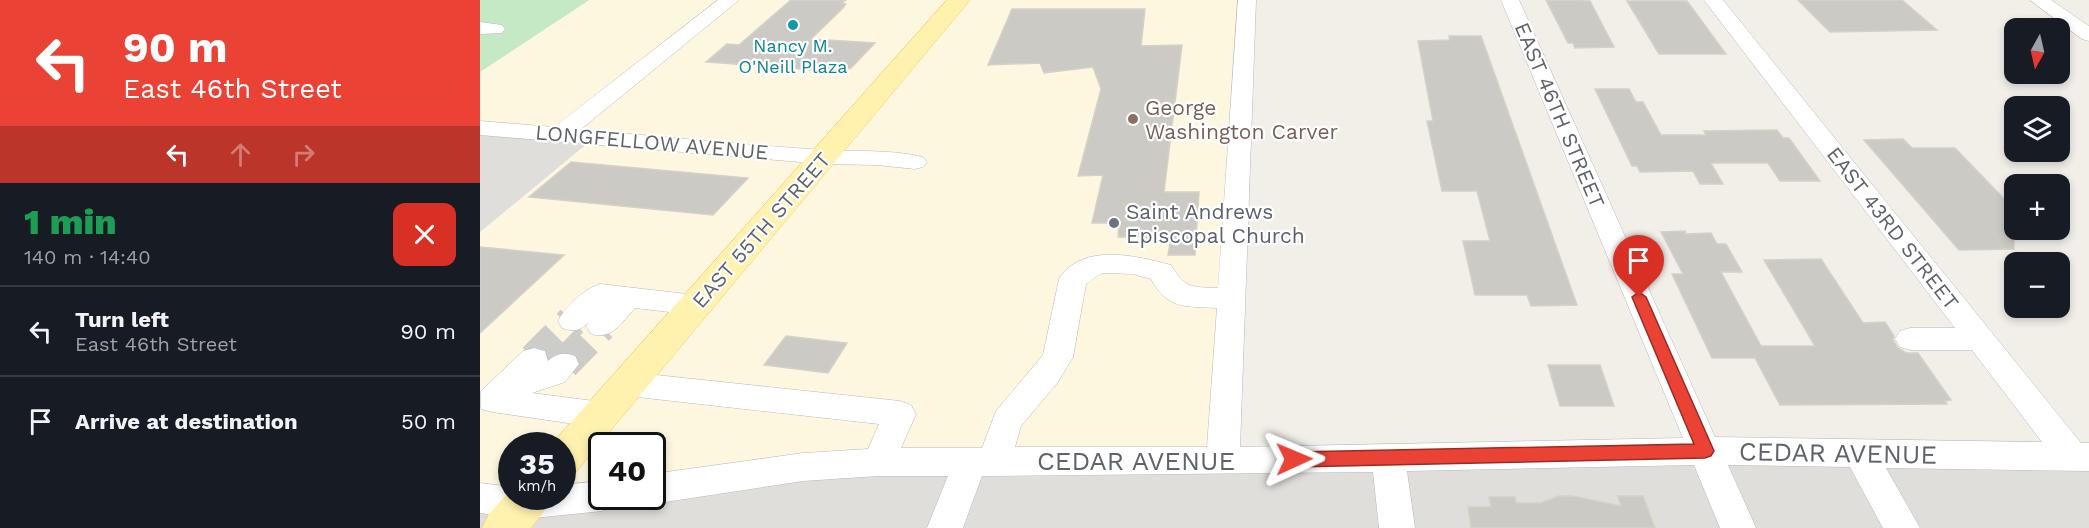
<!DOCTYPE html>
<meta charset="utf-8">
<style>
body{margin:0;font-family:"Work Sans",sans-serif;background:#242831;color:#f1f3f6;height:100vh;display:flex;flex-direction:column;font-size:22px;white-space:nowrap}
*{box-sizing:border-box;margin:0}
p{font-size:20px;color:#9ea1a6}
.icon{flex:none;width:33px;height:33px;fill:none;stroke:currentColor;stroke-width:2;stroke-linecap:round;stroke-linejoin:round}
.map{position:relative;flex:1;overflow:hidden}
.details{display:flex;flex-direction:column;background:#171b24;width:480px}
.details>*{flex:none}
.banner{background:#ea4335;color:#fff;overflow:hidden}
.needle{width:39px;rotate:188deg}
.fabs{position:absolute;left:1524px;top:18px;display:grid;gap:12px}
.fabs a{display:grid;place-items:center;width:66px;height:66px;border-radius:12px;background:#171b24;box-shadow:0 3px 9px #0003;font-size:30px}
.speed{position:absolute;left:18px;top:432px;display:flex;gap:12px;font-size:30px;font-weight:700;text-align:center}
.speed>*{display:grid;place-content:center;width:78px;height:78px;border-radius:50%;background:#171b24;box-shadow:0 3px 9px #0003;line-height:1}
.speed small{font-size:15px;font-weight:400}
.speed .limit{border:3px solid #111;border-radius:9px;background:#fff;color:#111}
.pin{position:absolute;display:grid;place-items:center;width:51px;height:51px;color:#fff;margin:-62px -26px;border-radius:50% 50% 50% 0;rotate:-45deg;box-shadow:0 0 6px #0007}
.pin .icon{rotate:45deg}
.me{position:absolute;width:66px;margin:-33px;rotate:89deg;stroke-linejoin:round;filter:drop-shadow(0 0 4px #0008)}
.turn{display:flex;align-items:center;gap:21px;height:126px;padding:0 24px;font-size:27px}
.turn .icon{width:78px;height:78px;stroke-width:2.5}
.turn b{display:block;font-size:42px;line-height:51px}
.lanes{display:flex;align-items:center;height:57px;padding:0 24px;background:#0003;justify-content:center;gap:30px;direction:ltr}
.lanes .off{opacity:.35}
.round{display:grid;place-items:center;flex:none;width:63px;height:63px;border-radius:12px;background:#242831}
.overview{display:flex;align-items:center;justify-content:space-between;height:102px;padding:0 24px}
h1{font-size:36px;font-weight:800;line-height:45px;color:#1e9e55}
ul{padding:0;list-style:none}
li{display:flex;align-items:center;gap:18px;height:90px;padding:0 24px;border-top:2px solid #363941}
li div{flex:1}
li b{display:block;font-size:22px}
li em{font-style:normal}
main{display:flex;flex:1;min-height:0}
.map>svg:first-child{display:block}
.commercial{fill:#fef7e0;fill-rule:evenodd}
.industrial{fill:#e0deda}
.green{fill:#c5e8c5}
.building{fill:#cccac5;stroke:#d6d1c6;stroke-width:1.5}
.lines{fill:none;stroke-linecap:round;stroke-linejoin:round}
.minor-tunnel{stroke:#ccccc8;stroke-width:32;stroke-dasharray:32 16;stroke-linecap:butt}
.minor-casing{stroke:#b5b8bc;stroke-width:1}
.major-casing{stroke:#f2c960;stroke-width:1}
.minor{fill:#fff;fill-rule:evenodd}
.major{fill:#fff2af;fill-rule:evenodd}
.route{fill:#ea4335;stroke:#982c22;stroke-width:1.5}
.culture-dot{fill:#0f9aa8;stroke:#fff;stroke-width:2}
.education-dot{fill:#8d6e63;stroke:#fff;stroke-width:2}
.worship-dot{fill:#6b7280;stroke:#fff;stroke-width:2}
.labels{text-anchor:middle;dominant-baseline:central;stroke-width:4.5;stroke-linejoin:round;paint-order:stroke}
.far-culture-label{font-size:18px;fill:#0d838f;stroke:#fff}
.education-label{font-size:21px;fill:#785e54;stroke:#fff;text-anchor:start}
.street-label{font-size:21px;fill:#5f6368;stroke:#fff}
.worship-label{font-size:21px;fill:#5b616d;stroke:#fff;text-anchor:start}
.near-street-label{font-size:26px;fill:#5f6368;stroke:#fff}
</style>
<main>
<section class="details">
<div class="banner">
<div class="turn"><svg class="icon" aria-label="left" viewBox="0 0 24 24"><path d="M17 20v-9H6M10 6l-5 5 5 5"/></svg><div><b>90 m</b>East 46th Street</div></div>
<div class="lanes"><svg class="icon" aria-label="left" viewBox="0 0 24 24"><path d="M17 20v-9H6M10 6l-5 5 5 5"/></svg><svg class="icon off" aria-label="ahead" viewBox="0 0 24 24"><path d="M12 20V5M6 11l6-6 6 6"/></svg><svg class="icon off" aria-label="right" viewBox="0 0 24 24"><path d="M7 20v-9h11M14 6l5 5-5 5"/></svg></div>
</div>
<div class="overview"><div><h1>1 min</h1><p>140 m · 14:40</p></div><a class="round" style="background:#d93025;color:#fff"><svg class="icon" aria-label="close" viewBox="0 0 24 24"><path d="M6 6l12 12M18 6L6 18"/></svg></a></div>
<ul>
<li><svg class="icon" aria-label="left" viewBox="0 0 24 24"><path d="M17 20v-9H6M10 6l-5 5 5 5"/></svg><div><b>Turn left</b><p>East 46th Street</p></div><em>90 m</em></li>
<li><svg class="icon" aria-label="arrive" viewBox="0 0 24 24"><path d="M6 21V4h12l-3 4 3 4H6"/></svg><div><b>Arrive at destination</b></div><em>50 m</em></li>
</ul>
</section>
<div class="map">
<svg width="1609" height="528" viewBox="0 0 1609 528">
<rect width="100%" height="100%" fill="#f1efe8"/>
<path class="commercial" d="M 110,0 L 767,0 L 743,461 L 173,489 L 172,446 L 122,446 L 121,496 L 0,498 L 0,232 L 113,138 L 0,128 L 0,72 ZM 32,446 L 82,446 L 82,496 L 32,496 Z"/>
<path class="industrial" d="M 0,128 L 114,138 L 0,232 Z
M 1609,457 L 1609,528 L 0,528 L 0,498 L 172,496 L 323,467 Z"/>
<path class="green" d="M 0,0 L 109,0 L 0,72 L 0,32 L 13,32 L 24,25 L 0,23 Z"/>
<path class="building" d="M 311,0 L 366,0 L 362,3 L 366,4 L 362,9 L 331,39 L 395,43 L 371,68 L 367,69 L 350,68 L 347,71 L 226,62 L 247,44 L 259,45 Z
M 1066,0 L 1110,1 L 1134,47 L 1095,48 L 1093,43 L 1088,43 Z
M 1318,0 L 1422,0 L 1457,30 L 1350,32 Z
M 1147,1 L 1207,1 L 1246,54 L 1179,54 Z
M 532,9 L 665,9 L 661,46 L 702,45 L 684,192 L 719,192 L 715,255 L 688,255 L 691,238 L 638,237 L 639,223 L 612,223 L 623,175 L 598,176 L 621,89 L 613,67 L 564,73 L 560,63 L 508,65 Z
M 969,36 L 1001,36 L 1097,305 L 1051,306 L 1047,295 L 995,295 L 983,241 L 1010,241 L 997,191 L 962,191 L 947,121 L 953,121 L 938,41 L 970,40 Z
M 1115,89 L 1149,89 L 1156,102 L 1163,102 L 1181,135 L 1226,135 L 1224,131 L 1297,130 L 1303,138 L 1309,138 L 1340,181 L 1300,181 L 1288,163 L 1231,163 L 1243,184 L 1220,184 L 1213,171 L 1160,172 L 1157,166 L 1152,166 Z
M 1423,139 L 1432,148 L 1475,148 L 1534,209 L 1534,249 L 1479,250 L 1384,140 Z
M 91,162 L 268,178 L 233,215 L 49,197 Z
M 1205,231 L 1206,234 L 1231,233 L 1237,244 L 1246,244 L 1262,272 L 1241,272 L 1281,346 L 1335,346 L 1284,260 L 1341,259 L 1383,323 L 1405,322 L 1414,336 L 1413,340 L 1418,348 L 1426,353 L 1438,353 L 1471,400 L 1465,401 L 1467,404 L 1300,405 L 1275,358 L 1232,358 L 1192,274 L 1203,274 L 1181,232 Z
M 0,247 L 84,255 L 0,333 Z
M 306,336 L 367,343 L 348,373 L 284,365 Z
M 1068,365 L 1120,365 L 1134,406 L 1080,406 Z
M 1079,496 L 1092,496 L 1141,506 L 1138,496 L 1163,496 L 1175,528 L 991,528 L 988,507 L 1011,507 L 1009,497 L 1035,497 L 1036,503 L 1061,503 Z"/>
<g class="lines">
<path class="minor-tunnel" d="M 54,359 L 92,321
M 84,364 L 121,326"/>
<defs>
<path id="minor" d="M 238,0 L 259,0 L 100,130 C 181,136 262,145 343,150 C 376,152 410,149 443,157 L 447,162 L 443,167 L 435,169 L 397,165 L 344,164 L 0,135 L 0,121 L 74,127 Z
M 758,0 L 776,0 L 760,447 L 1203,438 L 1021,0 L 1039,0 L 1235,437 L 1562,442 L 1492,350 L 1430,350 L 1420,347 L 1415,339 L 1420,331 L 1430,328 L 1475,328 L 1224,0 L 1243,0 L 1601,443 L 1609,443 L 1609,471 L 1406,468 L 1440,528 L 1403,528 L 1370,467 L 1248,465 L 1276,528 L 1240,528 L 1214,465 L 927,471 L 935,528 L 899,528 L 893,472 L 502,476 L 483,528 L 447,528 L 468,476 L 398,476 L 323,481 L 172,504 L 160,500 L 158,496 L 172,496 L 172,474 L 323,453 L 388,449 L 399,424 L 148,396 L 137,393 L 133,384 L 137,375 L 148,372 L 420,401 L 431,405 L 436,414 L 421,448 L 502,448 L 516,411 L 563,355 L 579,279 C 602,242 657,256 691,265 C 705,289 712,287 738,288 ZM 622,273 L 653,274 L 671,279 C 688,310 705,306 737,308 L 727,447 L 535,447 L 541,426 L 578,382 L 593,357 L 606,284 Z
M 1550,0 L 1571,0 L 1609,26 L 1609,41 L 1602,39 Z
M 0,22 L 22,25 L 25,29 L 22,33 L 0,34 Z
M 120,284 L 216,295 L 226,298 L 230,305 L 226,312 L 216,315 L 155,308 C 141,323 133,340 111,334 L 106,326 L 109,322 C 100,331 94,332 82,328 L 78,321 C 86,306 104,289 120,284 Z
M 54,348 L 65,351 L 68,361 C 77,353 84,352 95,356 L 99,364 L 85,382 L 52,393 L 122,402 L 133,406 L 138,415 L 133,424 L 122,428 L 12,412 L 1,409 L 1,391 L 43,351 Z
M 122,481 L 122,496 L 139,496 L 134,507 L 122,511 L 44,519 L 0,513 L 0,483 L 32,487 L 32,496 L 82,496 L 82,485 Z"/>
<path id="major" d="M 467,0 L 490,0 L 96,472 L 82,477 L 82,446 L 70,446 Z
M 32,488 L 32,496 L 72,496 L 66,509 L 51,528 L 2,528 L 9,514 Z"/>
</defs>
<use href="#minor" class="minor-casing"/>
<use href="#major" class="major-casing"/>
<use href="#minor" class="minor"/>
<use href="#major" class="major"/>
</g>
<path class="route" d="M 1159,292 L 1166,297 L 1234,451 L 1231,456 L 1225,458 L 814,467 L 808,464 L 805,459 L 808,454 L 814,452 L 1214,444 L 1152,297 Z"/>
<circle class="culture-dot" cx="313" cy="25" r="6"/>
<circle class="education-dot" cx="653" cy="119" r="6"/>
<circle class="worship-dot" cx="634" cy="223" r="6"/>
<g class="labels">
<g class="far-culture-label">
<text x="313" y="45">Nancy M.<tspan x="313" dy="21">O'Neill Plaza</tspan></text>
</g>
<g class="education-label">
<text x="665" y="107">George<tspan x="665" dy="24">Washington Carver</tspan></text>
</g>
<g class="street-label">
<text transform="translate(1080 115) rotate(67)">EAST 46TH STREET</text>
<text transform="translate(172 142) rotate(5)">LONGFELLOW AVENUE</text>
<text transform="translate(1413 228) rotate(52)">EAST 43RD STREET</text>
<text transform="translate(281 230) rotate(-49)">EAST 55TH STREET</text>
</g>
<g class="worship-label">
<text x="646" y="211">Saint Andrews<tspan x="646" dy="24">Episcopal Church</tspan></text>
</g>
<g class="near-street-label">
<text transform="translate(1358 453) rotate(1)">CEDAR AVENUE</text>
<text x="656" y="461">CEDAR AVENUE</text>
</g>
</g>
</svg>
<div class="fabs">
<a><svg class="needle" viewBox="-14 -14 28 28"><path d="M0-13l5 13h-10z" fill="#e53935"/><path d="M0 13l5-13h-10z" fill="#9ea1a6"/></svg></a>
<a><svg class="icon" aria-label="layers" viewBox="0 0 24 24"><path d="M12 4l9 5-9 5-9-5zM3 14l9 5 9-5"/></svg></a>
<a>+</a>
<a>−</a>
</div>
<div class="speed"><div>35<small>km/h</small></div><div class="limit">40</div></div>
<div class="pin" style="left:1159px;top:297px;background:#d93025"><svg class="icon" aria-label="arrive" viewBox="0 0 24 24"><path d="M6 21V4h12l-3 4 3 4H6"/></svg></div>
<svg class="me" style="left:814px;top:459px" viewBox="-20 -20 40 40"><path d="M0-17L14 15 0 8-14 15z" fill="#ea4335" stroke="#fff" stroke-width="4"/></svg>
</div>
</main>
